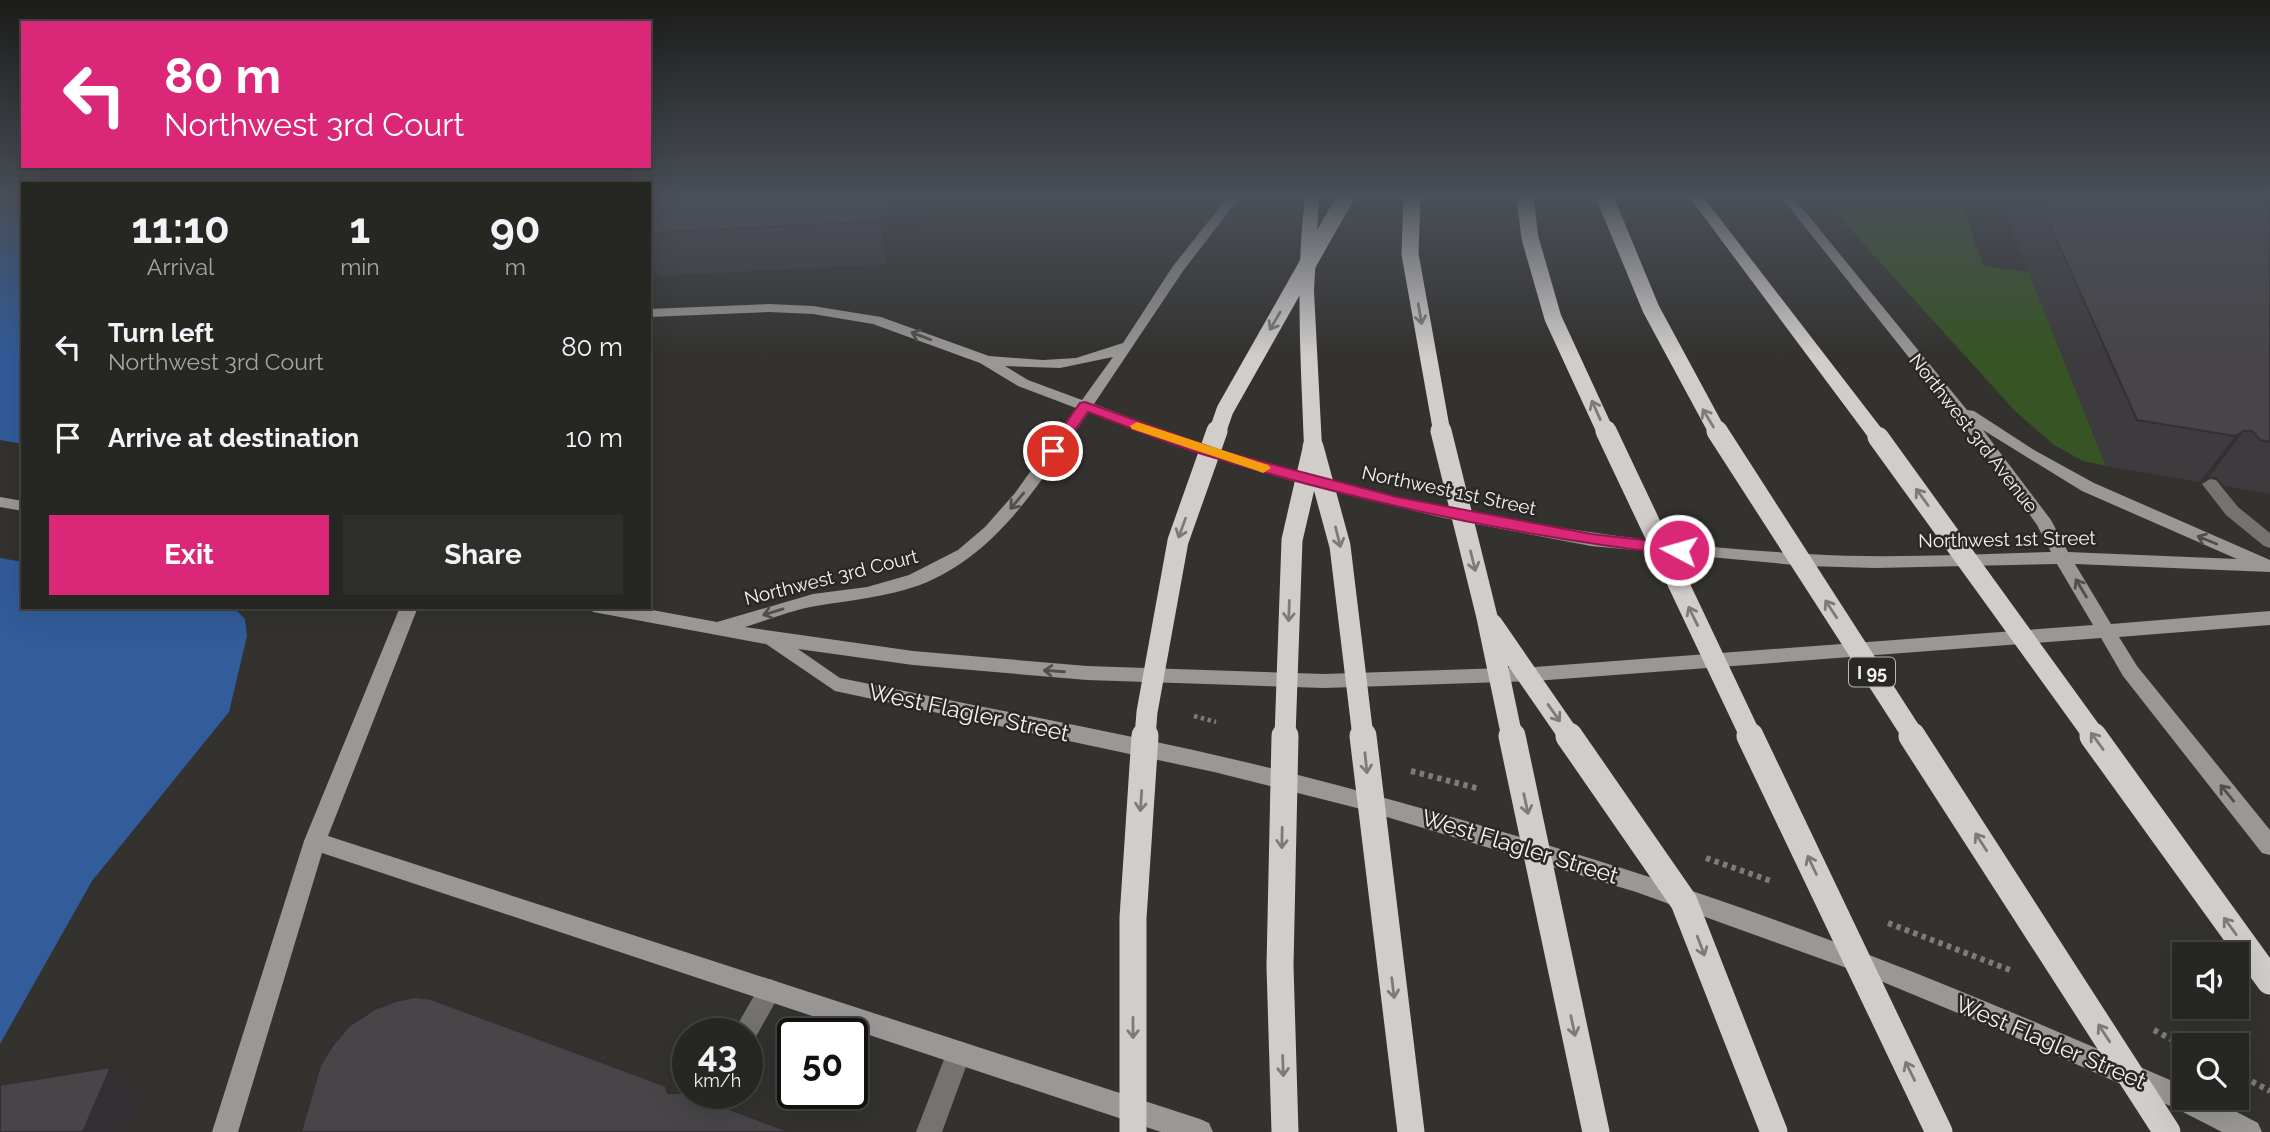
<!DOCTYPE html>
<style>
body{margin:0;font-family:Raleway,sans-serif;background:#2e2e2b;color:#f1f3f6;height:100vh;display:flex;flex-direction:column;font-size:26px;white-space:nowrap}
*{box-sizing:border-box;margin:0}
p{font-size:23px;color:#a4a5a6}
.icon{flex:none;width:38px;height:38px;fill:none;stroke:currentColor;stroke-width:2;stroke-linecap:round;stroke-linejoin:round}
.map{position:relative;flex:1;overflow:hidden}
.sheet{position:absolute;left:21px;top:182px;width:630px;height:427px;display:flex;flex-direction:column;background:#262623;border-radius:0px;box-shadow:0 7px 28px #0002,0 0 0 2px #424341}
.sheet>*{flex:none}
.hud{position:absolute;left:21px;top:21px;width:630px;height:147px;border-radius:0px;box-shadow:0 7px 28px #0002,0 0 0 2px #424341;background:#db2777;color:#fff;overflow:hidden}
.tools{position:absolute;left:2172px;top:942px;display:grid;gap:14px}
.tools a{display:grid;place-items:center;width:77px;height:77px;border-radius:0px;background:#262623;box-shadow:0 7px 28px #0002,0 0 0 2px #424341;font-size:35px}
.speed{position:absolute;left:672px;top:1018px;display:flex;gap:14px;font-size:35px;font-weight:700;text-align:center}
.speed>*{display:grid;place-content:center;width:91px;height:91px;border-radius:50%;background:#262623;box-shadow:0 7px 28px #0002,0 0 0 2px #424341;line-height:1}
.speed small{font-size:18px;font-weight:400}
.speed .limit{border:4px solid #111;border-radius:10px;background:#fff;color:#111}
.pin{position:absolute;display:grid;place-items:center;width:60px;height:60px;color:#fff;margin:-30px;border:4px solid #fff;border-radius:50%;box-shadow:0 2px 7px #0007}
.me{position:absolute;width:77px;margin:-38px;rotate:276deg;stroke-linejoin:round;filter:drop-shadow(0 0 5px #0008)}
.turn{display:flex;align-items:center;gap:24px;height:147px;padding:0 28px;font-size:32px}
.turn .icon{width:91px;height:91px;stroke-width:2.5}
.turn b{display:block;font-size:49px;line-height:60px}
.eta{display:flex;justify-content:space-evenly;align-items:center;height:119px;text-align:center}
.eta b{font-size:42px;font-weight:700;line-height:49px}
.button{display:flex;gap:14px;margin-top:auto;padding:14px 28px}
.button a{flex:1;height:80px;border-radius:0px;background:#db2777;color:#fff;font-size:28px;font-weight:700;line-height:80px;text-align:center}
.button a+a{background:#2e2e2b;color:#f1f3f6}
ul{padding:0;list-style:none}
li{display:flex;align-items:center;gap:21px;height:91px;padding:0 28px}
li div{flex:1}
li b{display:block;font-size:26px}
li em{font-style:normal}
.map>svg:first-child{display:block}
.green{fill:#365424}
.water{fill:#325c9a}
.pier{fill:#33322f}
.lines{fill:none;stroke-linecap:round;stroke-linejoin:round}
.path-far1{stroke:#7d7c7a;stroke-width:4.5;stroke-dasharray:3.5 3.5;stroke-linecap:butt}
.path{stroke:#7d7c7a;stroke-width:6;stroke-dasharray:4.5 4.5;stroke-linecap:butt}
.lane{fill:#757372;fill-rule:evenodd}
.secondary{fill:#9a9796;fill-rule:evenodd}
.highway{fill:#d1cdcb;fill-rule:evenodd}
.highway-bridge-far2{stroke:#d1cdcb;stroke-width:17}
.highway-bridge-far1{stroke:#d1cdcb;stroke-width:21}
.highway-bridge{stroke:#d1cdcb;stroke-width:27}
.wall{fill:#3d3b3e}
.shaded-wall{fill:#323032}
.building{fill:#474548;stroke:#323032;stroke-width:2}
.oneway{stroke:#7d7a78}
.oneway2{stroke:#514f4d}
.route{fill:#db2777;stroke:#8e194d;stroke-width:2}
.slow{fill:#f59e0b}
.labels{text-anchor:middle;dominant-baseline:central;stroke-width:5;stroke-linejoin:round;paint-order:stroke}
.shield{fill:#292825;stroke:#b7b6b4;stroke-width:2}
.shield-label{font-size:18px;font-weight:bold;fill:#f4f3f1}
.street-label{font-size:19px;fill:#f4f3f1;stroke:#292825}
.near-street-label{font-size:23px;fill:#f4f3f1;stroke:#292825}
</style>
<div class="map">
<svg width="2270" height="1132" viewBox="0 0 2270 1132">
<rect width="100%" height="100%" fill="#33322f"/>
<path class="green" d="M 1822,198 L 1960,198 L 1983,266 L 2029,272 L 2106,466 L 2083,461 L 2054,445 L 2015,411 Z"/>
<path class="water" d="M 0,198 L 23,198 L 23,607 L 233,607 L 245,619 L 247,636 L 229,712 L 92,881 L 0,1044 Z"/>
<path class="pier" d="M 0,440 L 23,444 L 23,562 L 0,558 Z"/>
<g class="lines">
<path class="path-far1" d="M 1194,716 L 1216,722"/>
<path class="path" d="M 1411,771 L 1480,789
M 1706,858 L 1771,881
M 1888,923 L 2010,970
M 2154,1030 L 2184,1046
M 2236,1073 L 2270,1091"/>
<path class="lane" d="M 2210,479 L 2216,480 L 2238,507 L 2270,533 L 2270,548 L 2264,546 L 2226,515 L 2202,484 Z
M 770,979 L 778,982 L 782,990 L 753,1042 L 747,1045 L 747,1034 L 732,1034 L 762,982 Z
M 959,1041 L 968,1044 L 971,1053 L 942,1132 L 916,1132 L 950,1044 Z
M 702,1094 L 728,1094 L 718,1132 L 692,1132 Z"/>
<path class="secondary" d="M 1227,198 L 1239,198 L 1183,271 L 1094,404 C 1137,420 1180,438 1224,451 C 1413,508 1609,543 1807,554 C 1888,559 1969,554 2051,552 L 2037,525 L 1993,463 L 1782,198 L 1794,198 L 1967,410 L 1974,411 L 2034,450 L 2094,483 L 2270,560 L 2270,572 L 2075,564 L 2111,624 L 2270,611 L 2270,625 L 2119,637 L 2137,666 L 2270,830 L 2270,855 L 2262,853 L 2123,676 L 2101,638 L 1535,681 L 1324,688 L 1087,680 L 913,665 L 798,649 L 840,678 C 1013,714 1189,744 1359,791 C 1534,839 1708,892 1877,958 C 1981,998 2082,1042 2184,1086 L 2184,1097 L 2208,1097 L 2258,1123 L 2262,1132 L 2222,1132 L 2179,1110 L 2006,1033 L 1866,975 L 1636,892 L 1357,808 L 1214,772 L 835,691 L 766,644 L 593,612 L 590,607 L 636,607 L 717,622 L 813,594 L 867,587 L 909,575 L 958,550 L 985,527 L 1015,493 L 1076,408 L 1018,386 L 980,363 L 873,324 L 813,314 L 769,312 L 649,317 L 649,309 L 769,304 L 813,306 L 881,317 L 989,356 L 1043,360 L 1076,358 L 1123,343 L 1173,266 ZM 1113,357 L 1082,400 L 1028,380 L 1005,366 L 1060,368 ZM 1089,412 L 1210,457 L 1310,486 L 1444,518 L 1591,546 L 1806,566 L 1875,568 L 2057,564 L 2093,625 L 1535,667 L 1324,674 L 1087,666 L 913,651 L 745,627 C 768,620 792,610 816,606 C 851,600 887,597 920,585 C 1000,554 1042,478 1089,412 ZM 1983,430 L 2082,491 L 2237,559 L 2068,552 L 2051,520 Z
M 0,497 L 23,501 L 23,511 L 0,507 Z
M 400,607 L 418,607 L 328,836 L 1200,1119 L 1209,1123 L 1213,1132 L 1161,1132 L 322,853 L 238,1132 L 212,1132 L 304,841 Z"/>
<path class="highway" d="M 1305,198 L 1319,198 L 1314,291 L 1322,447 L 1313,453 L 1304,447 C 1301,364 1295,281 1305,198 Z
M 1690,198 L 1704,198 L 1885,433 L 1887,437 L 1885,441 L 1871,441 Z"/>
<path class="highway-bridge-far2" d="M 1412,198 L 1410,254 L 1442,433
M 1525,198 L 1530,238 L 1553,318 L 1606,433
M 1605,198 L 1651,309 L 1718,433
M 1217,433 L 1225,410 L 1345,198"/>
<path class="highway-bridge-far1" d="M 1441,431 L 1487,617 L 1512,737
M 1606,431 L 1751,737
M 1717,431 L 1914,737
M 1878,437 L 2095,737
M 1313,447 L 1340,546 L 1363,737
M 1492,624 L 1570,737
M 1145,737 L 1147,712 L 1178,541 L 1217,431
M 1285,737 L 1292,540 L 1313,449"/>
<path class="highway-bridge" d="M 1285,736 L 1280,966 L 1285,1132
M 1363,736 L 1411,1132
M 1512,736 L 1596,1132
M 1569,736 L 1684,902 L 1774,1132
M 1750,736 L 1939,1132
M 1912,736 L 2167,1132
M 2093,736 L 2270,981
M 1133,1132 L 1133,918 L 1145,736"/>
</g>
<path class="wall" d="M 947,198 L 886,264 L 657,276 L 649,250 L 649,222 Z
M 1999,198 L 2270,198 L 2270,494 L 2224,486 L 2216,477 L 2209,477 L 2200,482 L 2106,466 Z"/>
<path class="shaded-wall" d="M 903,198 L 947,198 L 886,264 L 880,221 Z
M 2244,431 L 2209,477 L 2200,482 L 2235,436 Z
M 111,1067 L 142,1092 L 126,1132 L 83,1132 Z"/>
<path class="building" d="M 660,198 L 903,198 L 880,221 L 649,233 L 649,222 Z
M 2038,198 L 2270,198 L 2270,442 L 2260,440 L 2252,431 L 2244,431 L 2235,436 L 2137,420 Z
M 414,997 L 431,999 L 666,1086 L 668,1093 L 687,1093 L 790,1132 L 301,1132 L 320,1066 L 332,1046 L 349,1026 L 375,1009 L 396,1001 Z
M 111,1067 L 83,1132 L 0,1132 L 0,1085 Z"/>
<defs><path id="oneway-shaft" d="M-6 0H5M1.5-3L5.5 0L1.5 3" fill="none" stroke-width="1.6" stroke-linecap="round" stroke-linejoin="round" transform="scale(1.75)"/></defs>
<g class="oneway">
<use href="#oneway-shaft" transform="translate(1420 314) rotate(80)"/>
<use href="#oneway-shaft" transform="translate(1275 321) rotate(120)"/>
<use href="#oneway-shaft" transform="translate(1596 410) rotate(-114)"/>
<use href="#oneway-shaft" transform="translate(1708 418) rotate(-121)"/>
<use href="#oneway-shaft" transform="translate(1922 497) rotate(-126)"/>
<use href="#oneway-shaft" transform="translate(1182 528) rotate(110)"/>
<use href="#oneway-shaft" transform="translate(1338 537) rotate(76)"/>
<use href="#oneway-shaft" transform="translate(1473 561) rotate(76)"/>
<use href="#oneway-shaft" transform="translate(1831 609) rotate(-123)"/>
<use href="#oneway-shaft" transform="translate(1289 611) rotate(92)"/>
<use href="#oneway-shaft" transform="translate(1693 616) rotate(-116)"/>
<use href="#oneway-shaft" transform="translate(1554 713) rotate(55)"/>
<use href="#oneway-shaft" transform="translate(2097 741) rotate(-126)"/>
<use href="#oneway-shaft" transform="translate(1366 763) rotate(84)"/>
<use href="#oneway-shaft" transform="translate(1141 801) rotate(94)"/>
<use href="#oneway-shaft" transform="translate(1526 804) rotate(78)"/>
<use href="#oneway-shaft" transform="translate(1282 838) rotate(91)"/>
<use href="#oneway-shaft" transform="translate(1981 842) rotate(-123)"/>
<use href="#oneway-shaft" transform="translate(1812 865) rotate(-115)"/>
<use href="#oneway-shaft" transform="translate(2230 926) rotate(-126)"/>
<use href="#oneway-shaft" transform="translate(1701 946) rotate(69)"/>
<use href="#oneway-shaft" transform="translate(1393 988) rotate(83)"/>
<use href="#oneway-shaft" transform="translate(1573 1026) rotate(78)"/>
<use href="#oneway-shaft" transform="translate(1133 1028) rotate(90)"/>
<use href="#oneway-shaft" transform="translate(2104 1033) rotate(-123)"/>
<use href="#oneway-shaft" transform="translate(1283 1066) rotate(88)"/>
<use href="#oneway-shaft" transform="translate(1910 1071) rotate(-116)"/>
</g>
<g class="oneway2">
<use href="#oneway-shaft" transform="translate(921 336) rotate(-159)"/>
<use href="#oneway-shaft" transform="translate(1017 501) rotate(130)"/>
<use href="#oneway-shaft" transform="translate(2207 540) rotate(-158)"/>
<use href="#oneway-shaft" transform="translate(2081 588) rotate(-121)"/>
<use href="#oneway-shaft" transform="translate(773 612) rotate(163)"/>
<use href="#oneway-shaft" transform="translate(1054 671) rotate(-176)"/>
<use href="#oneway-shaft" transform="translate(2227 793) rotate(-129)"/>
</g>
<linearGradient id="sky" x2="0" y2="1"><stop stop-color="#1c1c1a"/><stop offset="0.55" stop-color="#4a4f58"/><stop offset="1" stop-color="#4a4f58" stop-opacity="0"/></linearGradient>
<rect width="2270" height="357" fill="url(#sky)"/>
<path class="route" d="M 1085,402 L 1221,451 L 1397,497 L 1591,534 L 1679,544 L 1687,550 L 1679,555 C 1522,537 1364,503 1212,457 C 1170,445 1129,427 1088,412 L 1058,454 L 1048,454 L 1048,448 L 1080,403 Z"/>
<path class="slow" d="M 1137,422 L 1268,465 L 1271,468 L 1263,473 L 1258,471 L 1132,429 L 1130,426 Z"/>
<g class="labels">
<rect class="shield" x="1849" y="657.5" width="46" height="29" rx="5"/>
<g class="shield-label">
<text x="1872" y="672">I 95</text>
</g>
<g class="street-label">
<text transform="translate(1974 433) rotate(52)">Northwest 3rd Avenue</text>
<text transform="translate(1449 490) rotate(12)">Northwest 1st Street</text>
<text transform="translate(2007 539) rotate(-1)">Northwest 1st Street</text>
<text transform="translate(831 577) rotate(-14)">Northwest 3rd Court</text>
</g>
<g class="near-street-label">
<text transform="translate(969 712) rotate(12)">West Flagler Street</text>
<text transform="translate(1520 846) rotate(17)">West Flagler Street</text>
<text transform="translate(2051 1042) rotate(23)">West Flagler Street</text>
</g>
</g>
</svg>
<div class="tools">
<a><svg class="icon" aria-label="sound" viewBox="0 0 24 24"><path d="M4 9h4l5-4v14l-5-4H4zM17 9q2 3 0 6"/></svg></a>
<a><svg class="icon" aria-label="search" viewBox="0 0 24 24"><circle cx="10" cy="10" r="6"/><path d="M15 15l6 6"/></svg></a>
</div>
<div class="speed"><div>43<small>km/h</small></div><div class="limit">50</div></div>
<div class="pin" style="left:1053px;top:451px;background:#d93025"><svg class="icon" aria-label="arrive" viewBox="0 0 24 24"><path d="M6 21V4h12l-3 4 3 4H6"/></svg></div>
<svg class="me" style="left:1679px;top:550px" viewBox="-20 -20 40 40"><circle r="17" fill="#db2777" stroke="#fff" stroke-width="3"/><path d="M0-11L8 9 0 5-8 9z" fill="#fff"/></svg>
<div class="hud">
<div class="turn"><svg class="icon" aria-label="left" viewBox="0 0 24 24"><path d="M17 20v-9H6M10 6l-5 5 5 5"/></svg><div><b>80 m</b>Northwest 3rd Court</div></div>
</div>
<section class="sheet">
<div class="eta">
<div><b>11:10</b><p>Arrival</p></div>
<div><b>1</b><p>min</p></div>
<div><b>90</b><p>m</p></div>
</div>
<ul>
<li><svg class="icon" aria-label="left" viewBox="0 0 24 24"><path d="M17 20v-9H6M10 6l-5 5 5 5"/></svg><div><b>Turn left</b><p>Northwest 3rd Court</p></div><em>80 m</em></li>
<li><svg class="icon" aria-label="arrive" viewBox="0 0 24 24"><path d="M6 21V4h12l-3 4 3 4H6"/></svg><div><b>Arrive at destination</b></div><em>10 m</em></li>
</ul>
<div class="button"><a>Exit</a><a>Share</a></div>
</section>
</div>
